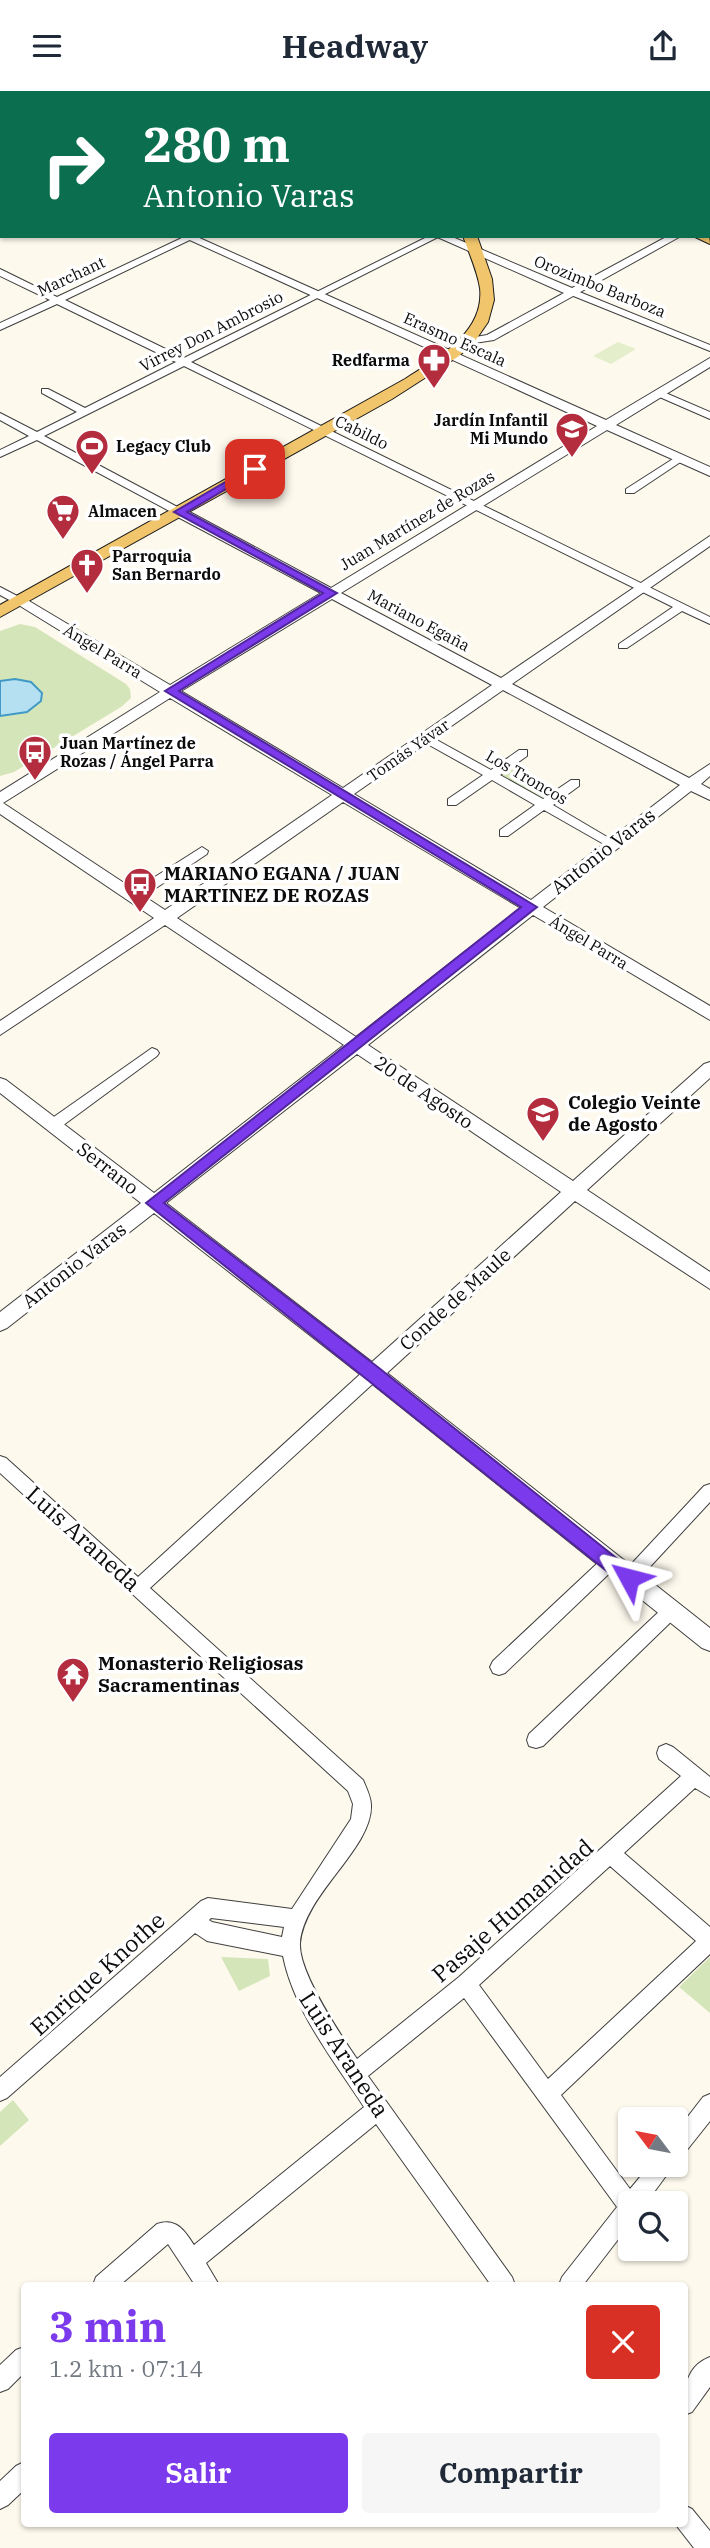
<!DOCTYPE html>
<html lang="es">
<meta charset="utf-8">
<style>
body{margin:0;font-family:"IBM Plex Serif",serif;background:#f6f6f7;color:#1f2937;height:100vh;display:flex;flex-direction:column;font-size:26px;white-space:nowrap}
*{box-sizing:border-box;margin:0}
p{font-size:23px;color:#747a83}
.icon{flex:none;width:38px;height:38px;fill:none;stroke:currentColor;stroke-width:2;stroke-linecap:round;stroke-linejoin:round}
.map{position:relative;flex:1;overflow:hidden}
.details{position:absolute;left:21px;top:2191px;width:667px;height:245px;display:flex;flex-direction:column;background:#fff;border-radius:7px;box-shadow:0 2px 5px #0004}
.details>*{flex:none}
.guide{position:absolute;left:0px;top:0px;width:710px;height:147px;box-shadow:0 2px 5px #0004;background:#0b6e4f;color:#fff;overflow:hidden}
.needle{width:46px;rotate:302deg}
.controls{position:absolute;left:618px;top:2016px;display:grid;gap:14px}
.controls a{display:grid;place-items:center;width:70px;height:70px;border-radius:7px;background:#fff;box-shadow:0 2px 5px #0004;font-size:35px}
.pin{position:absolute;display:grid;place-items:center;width:60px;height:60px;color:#fff;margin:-30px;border-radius:14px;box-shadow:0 4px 10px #0006}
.me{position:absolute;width:77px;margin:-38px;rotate:308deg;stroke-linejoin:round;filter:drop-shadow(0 0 5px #0008)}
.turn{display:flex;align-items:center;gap:24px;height:147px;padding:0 28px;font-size:32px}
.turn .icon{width:91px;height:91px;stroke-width:2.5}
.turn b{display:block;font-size:49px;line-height:60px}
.round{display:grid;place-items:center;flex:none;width:74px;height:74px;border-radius:7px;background:#f6f6f7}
.head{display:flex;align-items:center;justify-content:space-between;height:119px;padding:0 28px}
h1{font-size:42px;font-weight:700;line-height:52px;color:#7c3aed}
.action{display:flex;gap:14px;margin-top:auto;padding:14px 28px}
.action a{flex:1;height:80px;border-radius:7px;background:#7c3aed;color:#fff;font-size:28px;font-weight:700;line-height:80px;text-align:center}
.action a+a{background:#f6f6f7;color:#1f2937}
header{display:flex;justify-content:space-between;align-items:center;height:91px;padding:0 28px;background:#fff;font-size:32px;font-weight:700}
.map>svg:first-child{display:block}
.green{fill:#d4e6b9}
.pitch{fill:#e4eeca}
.water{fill:#b5e0f2;stroke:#409ac5;stroke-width:2}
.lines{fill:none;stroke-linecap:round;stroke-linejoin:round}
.minor-casing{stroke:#3f3f3f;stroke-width:2}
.tertiary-casing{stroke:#3f3f3f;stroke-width:2}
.primary-casing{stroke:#1d1d1d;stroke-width:2}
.minor{fill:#fff;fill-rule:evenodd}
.tertiary{fill:#fff;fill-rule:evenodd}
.primary{fill:#f0c56b;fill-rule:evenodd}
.route{fill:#7c3aed;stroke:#51269a;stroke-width:2}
.labels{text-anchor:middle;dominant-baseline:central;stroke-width:7;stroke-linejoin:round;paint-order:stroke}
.far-street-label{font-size:16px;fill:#0c0c0c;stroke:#fff}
.far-poi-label{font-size:16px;font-weight:bold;fill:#0c0c0c;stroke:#fff;text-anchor:start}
.street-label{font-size:19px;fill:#0c0c0c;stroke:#fff}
.poi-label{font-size:19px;font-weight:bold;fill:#0c0c0c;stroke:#fff;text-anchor:start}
.near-street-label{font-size:23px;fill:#0c0c0c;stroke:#fff}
</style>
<header><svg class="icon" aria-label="menu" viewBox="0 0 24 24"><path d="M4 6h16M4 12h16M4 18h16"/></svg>Headway<svg class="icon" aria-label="share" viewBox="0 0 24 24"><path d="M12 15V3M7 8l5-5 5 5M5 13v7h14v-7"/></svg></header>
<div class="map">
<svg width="710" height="2457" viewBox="0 0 710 2457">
<rect width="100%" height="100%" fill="#fef9ed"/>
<path class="green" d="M 20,533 L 35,536 L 126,593 L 130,598 L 131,607 L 121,616 L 14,681 L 0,685 L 0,540 Z
M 512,675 L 558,700 L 545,709 L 500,684 Z
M 221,1866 L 268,1868 L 270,1885 L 239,1900 Z
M 710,1866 L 710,1922 L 679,1896 Z
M 13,2009 L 29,2029 L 0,2055 L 0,2021 Z"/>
<path class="pitch" d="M 618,251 L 636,258 L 611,273 L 593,265 Z"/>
<path class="water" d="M 15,588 L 31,591 L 42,602 L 41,610 L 27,621 L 0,625 L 0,590 Z"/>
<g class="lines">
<defs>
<path id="minor" d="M 167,0 L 177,0 L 165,2 Z
M 217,0 L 225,0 L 226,2 L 218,2 Z
M 276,0 L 284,0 L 284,2 L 276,2 Z
M 186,145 L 198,145 L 65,209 L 184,267 L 429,145 L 440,145 L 191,271 L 710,526 L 710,533 L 682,520 L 627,557 L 619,557 L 619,553 L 673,516 L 184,275 L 44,345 L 183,419 L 183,423 L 175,423 L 37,349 L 0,366 L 0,359 L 29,345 L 0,329 L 0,322 L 37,341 L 77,321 L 42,302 L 42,298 L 48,298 L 85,317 L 176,271 L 57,213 L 0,239 L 0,232 L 50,209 L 0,185 L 0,178 L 57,206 Z
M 571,200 L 577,200 L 710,254 L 710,260 L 571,204 Z
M 655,300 L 661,300 L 710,321 L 710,328 L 655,304 Z
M 676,366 L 685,368 L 634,402 L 626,402 L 626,398 Z
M 0,496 L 23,508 L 25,510 L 15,512 L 0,504 Z
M 426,643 L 491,679 L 519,659 L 527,659 L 527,665 L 500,684 L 543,708 L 571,689 L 579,689 L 579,695 L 553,714 L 619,753 L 613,757 L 609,756 L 544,719 L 508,745 L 500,745 L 500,739 L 535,714 L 492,689 L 456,714 L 448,714 L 448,708 L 483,684 L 422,650 L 420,647 Z
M 202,756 L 208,760 L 207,763 L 138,809 L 128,809 L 128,803 Z
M 152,957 L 157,959 L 159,962 L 157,965 L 58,1038 L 48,1038 L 46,1034 L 48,1030 Z
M 373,1276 L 379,1277 L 381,1282 L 379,1287 L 150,1497 L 363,1689 C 366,1696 371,1706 371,1714 C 373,1757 304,1803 300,1852 C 298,1881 340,1943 357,1968 L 459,1886 L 681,1685 L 659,1668 L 657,1662 L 659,1656 L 666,1653 L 673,1656 L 710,1686 L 710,1706 L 695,1697 L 624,1762 L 710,1836 L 710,1863 L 561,2004 L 630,2098 L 650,2074 L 674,2074 L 646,2112 L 630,2112 L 630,2133 L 583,2194 L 559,2194 L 562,2186 L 617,2116 L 464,1907 L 368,1985 L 512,2186 L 515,2194 L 491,2194 L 376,2033 L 206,2172 L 219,2194 L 195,2194 L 168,2153 L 120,2194 L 93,2194 L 96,2186 L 157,2133 C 176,2126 185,2140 194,2154 L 364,2016 C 334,1970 294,1920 283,1865 L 207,1850 L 195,1842 L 7,2007 L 0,2010 L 0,1986 L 201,1810 L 208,1807 L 292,1818 L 351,1728 L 353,1713 L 348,1700 L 0,1382 L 0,1365 L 6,1367 L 138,1486 L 367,1277 ZM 610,1775 L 696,1850 L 548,1988 L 479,1894 ZM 211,1827 L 284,1836 L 282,1846 L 212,1831 L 209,1829 Z
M 710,1393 L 710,1411 L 635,1492 L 629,1495 L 623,1492 L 620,1487 L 623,1482 L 704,1395 Z
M 609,1465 L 615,1467 L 618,1472 L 615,1477 L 505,1582 L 499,1584 L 493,1582 L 490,1576 L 493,1570 L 603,1467 Z
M 671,1512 L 677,1515 L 680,1520 L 677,1525 L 543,1655 L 536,1657 L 529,1655 L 527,1649 L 529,1643 L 665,1515 Z
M 710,2003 L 710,2030 L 683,2064 L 676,2067 L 676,2041 L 703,2006 Z
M 24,2256 L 24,2282 L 8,2298 L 0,2301 L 0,2274 L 16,2259 Z
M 710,2266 L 710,2296 L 692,2321 L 684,2324 C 684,2301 684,2276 710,2266 Z
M 24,2371 L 24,2399 L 8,2414 L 0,2418 L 0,2390 L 16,2375 Z
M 684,2414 L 692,2418 L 710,2440 L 710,2457 L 694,2457 L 676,2434 L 684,2432 Z"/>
<path id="tertiary" d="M 62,0 L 80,0 L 60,2 Z
M 99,0 L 110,0 L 112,2 L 100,2 Z
M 0,10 L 2,10 L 2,16 L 0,16 Z
M 0,119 L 2,119 L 0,126 Z
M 181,145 L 195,145 L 606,329 L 710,267 L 710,276 L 616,334 L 710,376 L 710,385 L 607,339 L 341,502 L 501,587 L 710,445 L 710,455 L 512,593 L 689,687 L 710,673 L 710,685 L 701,693 L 710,698 L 710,709 L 691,700 L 543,816 L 710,915 L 710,929 L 533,824 L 368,954 L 573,1090 L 704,973 L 710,971 L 710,987 L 587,1099 L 710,1181 L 710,1198 L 575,1110 L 387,1282 L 710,1537 L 710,1560 L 702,1557 L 366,1288 L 154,1122 L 7,1237 L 0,1240 L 0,1221 L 141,1112 L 0,1002 L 0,987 L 6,989 L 154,1102 L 344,954 L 165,834 L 0,944 L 0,930 L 154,827 L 0,723 L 0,701 L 160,601 L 12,510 L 19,506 L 24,507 L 170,594 L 321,502 L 174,424 L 174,418 L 184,418 L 331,497 L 597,335 ZM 332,508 L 492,594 L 343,697 L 181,600 ZM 503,599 L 680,694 L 531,809 L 354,703 ZM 170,607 L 332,704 L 165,819 L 3,712 ZM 343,711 L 521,817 L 356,946 L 177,827 ZM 357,963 L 561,1101 L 372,1271 L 166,1112 Z
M 435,145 L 450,145 L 572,197 L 668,145 L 681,145 L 494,249 L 468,253 L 464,252 L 464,248 L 487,244 L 564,202 Z"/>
<path id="primary" d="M 400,0 L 413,0 L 414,2 L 401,2 Z
M 422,0 L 434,0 L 435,2 L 421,2 Z
M 709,144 L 710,153 L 693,145 L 709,145 Z
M 463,145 L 477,145 L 492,188 L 494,209 L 488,231 L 475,250 L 459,265 L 392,308 L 0,526 L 0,514 L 405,288 C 437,267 485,242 480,197 C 477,179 469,162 463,145 Z"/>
</defs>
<use href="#minor" class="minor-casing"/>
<use href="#tertiary" class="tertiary-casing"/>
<use href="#primary" class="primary-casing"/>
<use href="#minor" class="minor"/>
<use href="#tertiary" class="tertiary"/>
<use href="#primary" class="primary"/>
</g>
<path class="route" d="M 251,376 L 260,378 L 187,421 L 337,502 L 179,600 L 537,816 L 164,1112 L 379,1277 L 635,1482 L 638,1487 L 635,1493 L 629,1495 L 623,1493 L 146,1112 L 521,816 L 165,600 L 323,502 L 174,421 Z"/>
<defs>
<symbol id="pharmacy-pin" viewBox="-11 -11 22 30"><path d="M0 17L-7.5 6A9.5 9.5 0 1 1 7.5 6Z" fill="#b42d3e" stroke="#fff"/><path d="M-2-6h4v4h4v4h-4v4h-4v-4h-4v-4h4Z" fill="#fff"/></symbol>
<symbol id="school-pin" viewBox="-11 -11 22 30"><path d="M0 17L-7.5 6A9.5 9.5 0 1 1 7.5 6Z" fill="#b42d3e" stroke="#fff"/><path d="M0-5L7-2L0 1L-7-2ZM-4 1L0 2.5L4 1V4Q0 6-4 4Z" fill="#fff"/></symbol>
<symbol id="stadium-pin" viewBox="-11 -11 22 30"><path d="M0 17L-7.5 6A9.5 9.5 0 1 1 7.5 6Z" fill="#b42d3e" stroke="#fff"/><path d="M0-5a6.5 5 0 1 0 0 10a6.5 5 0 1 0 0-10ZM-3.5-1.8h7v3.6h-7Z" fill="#fff"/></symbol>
<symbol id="supermarket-pin" viewBox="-11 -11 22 30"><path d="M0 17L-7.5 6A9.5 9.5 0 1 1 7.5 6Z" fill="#b42d3e" stroke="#fff"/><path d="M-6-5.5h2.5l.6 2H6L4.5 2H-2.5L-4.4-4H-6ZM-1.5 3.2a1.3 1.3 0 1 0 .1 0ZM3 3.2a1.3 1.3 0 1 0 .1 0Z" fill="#fff"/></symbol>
<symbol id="church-pin" viewBox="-11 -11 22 30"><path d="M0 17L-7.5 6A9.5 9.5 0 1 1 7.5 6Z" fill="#b42d3e" stroke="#fff"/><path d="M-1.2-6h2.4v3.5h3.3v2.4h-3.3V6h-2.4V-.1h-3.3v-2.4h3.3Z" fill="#fff"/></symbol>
<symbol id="bus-pin" viewBox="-11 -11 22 30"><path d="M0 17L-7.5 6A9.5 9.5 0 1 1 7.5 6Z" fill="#b42d3e" stroke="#fff"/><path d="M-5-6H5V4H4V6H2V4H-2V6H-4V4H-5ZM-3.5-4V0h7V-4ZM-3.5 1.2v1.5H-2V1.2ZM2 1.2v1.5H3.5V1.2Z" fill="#fff"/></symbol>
<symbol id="temple-pin" viewBox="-11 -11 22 30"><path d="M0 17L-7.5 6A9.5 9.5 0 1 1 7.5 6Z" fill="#b42d3e" stroke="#fff"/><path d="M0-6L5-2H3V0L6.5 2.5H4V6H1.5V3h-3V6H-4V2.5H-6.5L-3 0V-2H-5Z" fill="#fff"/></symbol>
</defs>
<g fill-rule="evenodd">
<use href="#pharmacy-pin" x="415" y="250" width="38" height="52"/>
<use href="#school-pin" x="553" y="319" width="38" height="52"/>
<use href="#stadium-pin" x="73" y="336" width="38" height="52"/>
<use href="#supermarket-pin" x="44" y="401" width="38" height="52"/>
<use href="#church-pin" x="68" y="455" width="38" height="52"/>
<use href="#bus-pin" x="16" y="642" width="38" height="52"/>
<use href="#bus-pin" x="121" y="774" width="38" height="52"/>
<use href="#school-pin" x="524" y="1003" width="38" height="52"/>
<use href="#temple-pin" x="54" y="1564" width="38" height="52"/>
</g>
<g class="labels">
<g class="far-street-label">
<text transform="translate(71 185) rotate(-25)">Marchant</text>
<text transform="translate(600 195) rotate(22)">Orozimbo Barboza</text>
<text transform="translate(211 240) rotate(-27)">Virrey Don Ambrosio</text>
<text transform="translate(455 248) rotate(24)">Erasmo Escala</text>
<text transform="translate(362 341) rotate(26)">Cabildo</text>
<text transform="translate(417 429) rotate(-31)">Juan Martínez de Rozas</text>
<text transform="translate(419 529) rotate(28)">Mariano Egaña</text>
<text transform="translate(103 560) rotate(31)">Ángel Parra</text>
<text transform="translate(408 659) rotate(-35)">Tomás Yávar</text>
<text transform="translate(527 686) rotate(30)">Los Troncos</text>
<text transform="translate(589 851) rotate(31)">Ángel Parra</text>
</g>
<g class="far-poi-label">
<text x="410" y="269" text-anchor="end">Redfarma</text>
<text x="548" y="329" text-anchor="end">Jardín Infantil<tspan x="548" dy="18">Mi Mundo</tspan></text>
<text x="116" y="355">Legacy Club</text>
<text x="88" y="420">Almacen</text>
<text x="112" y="465">Parroquia<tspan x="112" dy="18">San Bernardo</tspan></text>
<text x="60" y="652">Juan Martínez de<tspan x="60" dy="18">Rozas / Ángel Parra</tspan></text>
</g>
<g class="street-label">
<text transform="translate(603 760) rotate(-38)">Antonio Varas</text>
<text transform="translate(424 1001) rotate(34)">20 de Agosto</text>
<text transform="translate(108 1077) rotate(38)">Serrano</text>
<text transform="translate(74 1174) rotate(-38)">Antonio Varas</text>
<text transform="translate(455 1208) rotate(-42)">Conde de Maule</text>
</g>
<g class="poi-label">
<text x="164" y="782">MARIANO EGANA / JUAN<tspan x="164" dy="22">MARTINEZ DE ROZAS</tspan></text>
<text x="568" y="1011">Colegio Veinte<tspan x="568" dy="22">de Agosto</tspan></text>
<text x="98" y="1572">Monasterio Religiosas<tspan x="98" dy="22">Sacramentinas</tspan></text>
</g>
<g class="near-street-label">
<text transform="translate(84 1447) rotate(42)">Luis Araneda</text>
<text transform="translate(512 1819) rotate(-41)">Pasaje Humanidad</text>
<text transform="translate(97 1882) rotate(-42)">Enrique Knothe</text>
<text transform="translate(345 1963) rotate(57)">Luis Araneda</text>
</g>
</g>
</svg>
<div class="controls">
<a><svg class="needle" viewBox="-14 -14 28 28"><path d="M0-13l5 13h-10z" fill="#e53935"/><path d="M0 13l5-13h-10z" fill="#747a83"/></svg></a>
<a><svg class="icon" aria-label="search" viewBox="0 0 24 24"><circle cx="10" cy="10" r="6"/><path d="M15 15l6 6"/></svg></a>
</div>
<div class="pin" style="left:255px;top:378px;background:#d93025"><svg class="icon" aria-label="arrive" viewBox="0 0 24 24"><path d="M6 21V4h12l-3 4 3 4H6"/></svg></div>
<svg class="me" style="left:629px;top:1487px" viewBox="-20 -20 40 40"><path d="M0-17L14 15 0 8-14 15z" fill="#7c3aed" stroke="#fff" stroke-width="4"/></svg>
<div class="guide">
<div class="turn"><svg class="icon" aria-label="right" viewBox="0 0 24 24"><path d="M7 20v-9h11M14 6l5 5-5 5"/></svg><div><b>280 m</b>Antonio Varas</div></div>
</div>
<section class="details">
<div class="head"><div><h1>3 min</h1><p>1.2 km · 07:14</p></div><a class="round" style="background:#d93025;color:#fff"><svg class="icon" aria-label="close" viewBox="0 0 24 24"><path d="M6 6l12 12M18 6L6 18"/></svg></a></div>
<div class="action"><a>Salir</a><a>Compartir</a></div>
</section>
</div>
